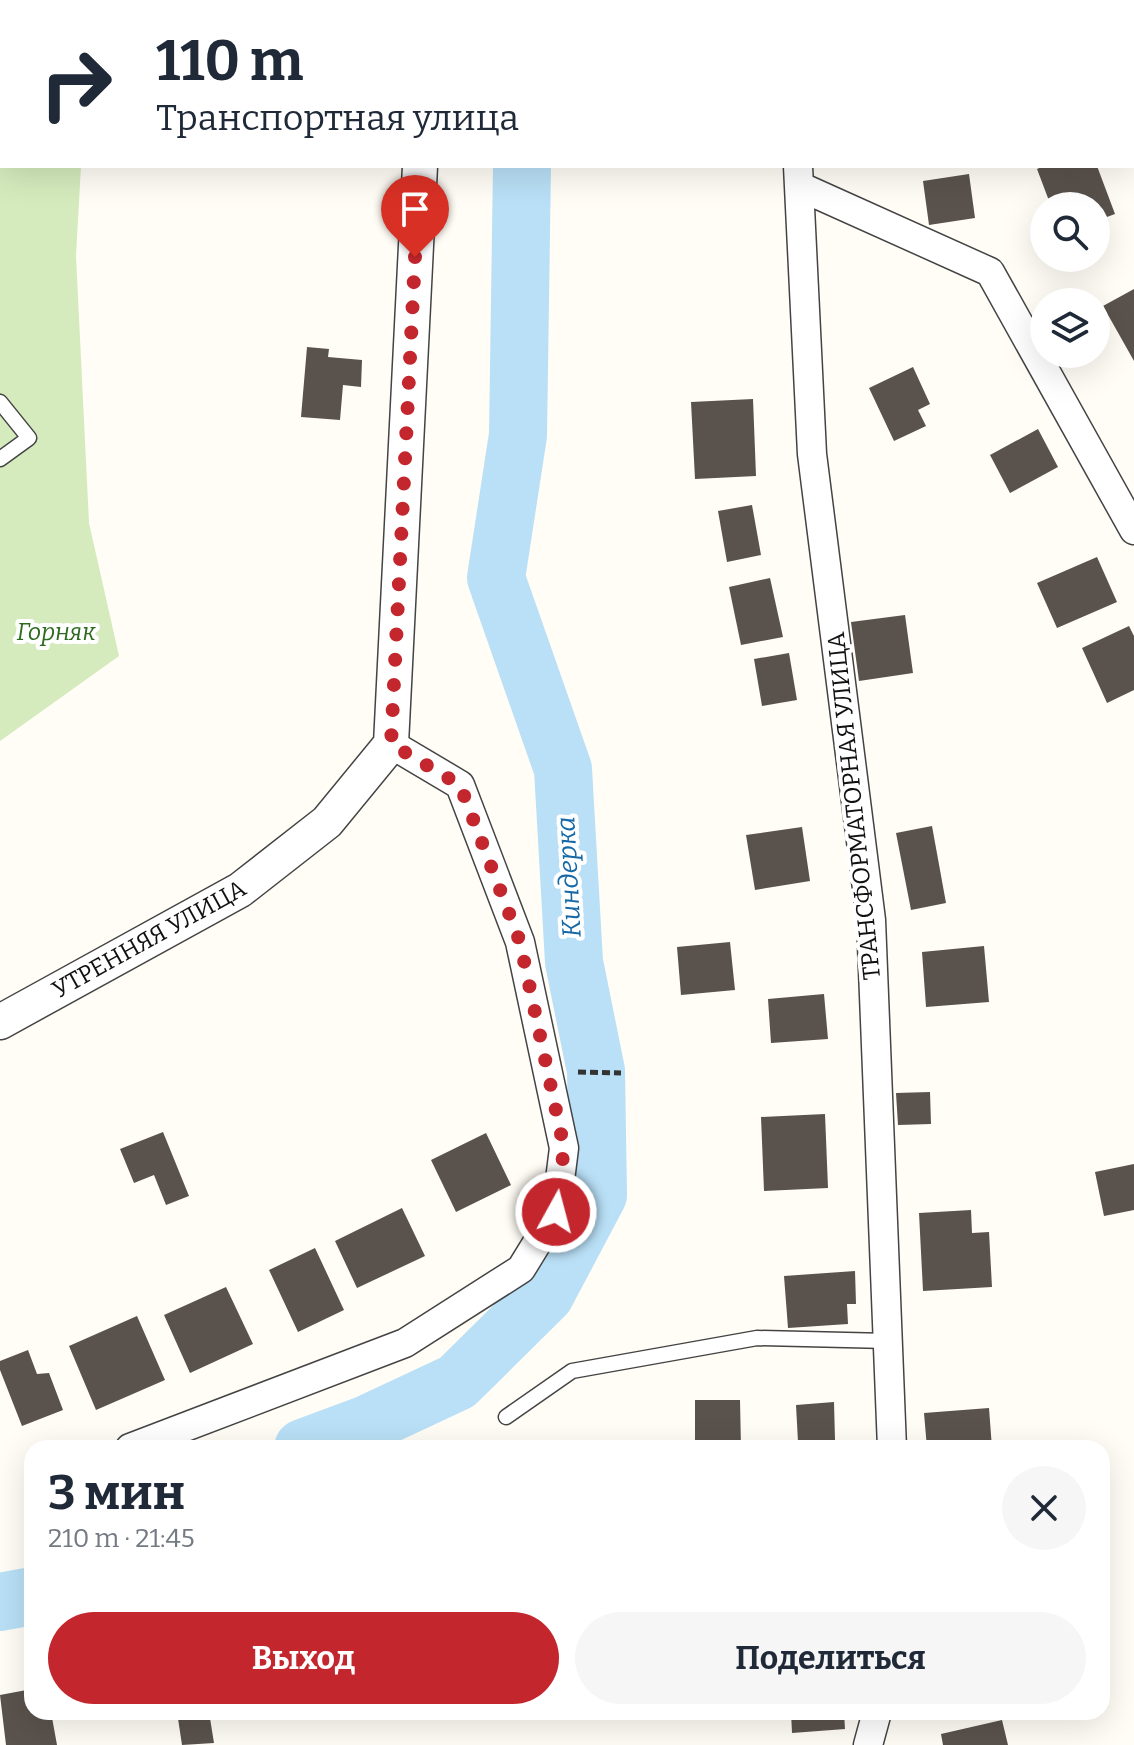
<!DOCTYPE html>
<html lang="ru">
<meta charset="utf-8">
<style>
body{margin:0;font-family:Bitter,serif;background:#f6f6f7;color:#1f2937;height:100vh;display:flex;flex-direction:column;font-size:30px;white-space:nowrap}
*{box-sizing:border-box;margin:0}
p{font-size:26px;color:#747a83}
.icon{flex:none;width:44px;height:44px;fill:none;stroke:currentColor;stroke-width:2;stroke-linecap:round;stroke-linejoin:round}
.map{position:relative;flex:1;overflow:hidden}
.side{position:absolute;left:24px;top:1440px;width:1086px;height:280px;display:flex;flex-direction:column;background:#fff;border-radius:24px;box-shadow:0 8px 32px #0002}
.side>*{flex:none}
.guide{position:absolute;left:0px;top:0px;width:1134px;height:168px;box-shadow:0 8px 32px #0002;background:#fff;color:#1f2937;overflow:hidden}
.controls{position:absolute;left:1030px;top:192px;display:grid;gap:16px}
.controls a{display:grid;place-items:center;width:80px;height:80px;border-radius:50%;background:#fff;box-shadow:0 8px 32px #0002;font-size:40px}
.pin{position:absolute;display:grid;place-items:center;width:68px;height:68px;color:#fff;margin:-82px -34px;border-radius:50% 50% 50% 0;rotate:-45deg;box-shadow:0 0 8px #0007}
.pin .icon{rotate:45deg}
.me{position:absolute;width:88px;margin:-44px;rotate:7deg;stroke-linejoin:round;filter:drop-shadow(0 0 6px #0008)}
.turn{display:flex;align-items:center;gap:28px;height:168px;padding:0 24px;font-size:36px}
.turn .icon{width:104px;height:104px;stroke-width:2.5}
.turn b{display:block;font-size:56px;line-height:68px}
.round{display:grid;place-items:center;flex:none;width:84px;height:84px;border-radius:42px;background:#f6f6f7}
.headline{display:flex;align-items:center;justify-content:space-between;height:136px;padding:0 24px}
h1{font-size:48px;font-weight:700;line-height:60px}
.button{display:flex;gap:16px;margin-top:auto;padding:16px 24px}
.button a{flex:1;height:92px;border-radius:48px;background:#c4262e;color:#fff;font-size:32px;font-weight:700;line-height:92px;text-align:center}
.button a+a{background:#f6f6f7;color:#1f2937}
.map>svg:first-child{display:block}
.green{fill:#d5ebbd}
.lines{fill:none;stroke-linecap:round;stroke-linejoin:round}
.river{stroke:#b9e0f7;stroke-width:58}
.building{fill:#5a524d}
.service-casing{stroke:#444;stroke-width:17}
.minor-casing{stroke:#444;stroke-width:31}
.tertiary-casing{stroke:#444;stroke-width:37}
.path{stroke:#333;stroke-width:5;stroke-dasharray:8 4;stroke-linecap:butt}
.service{stroke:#fff;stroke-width:14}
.minor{stroke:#fff;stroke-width:28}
.tertiary{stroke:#fff;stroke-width:34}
.route{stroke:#c4262e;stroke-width:14;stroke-dasharray:0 25.2}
.labels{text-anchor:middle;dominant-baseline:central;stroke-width:8;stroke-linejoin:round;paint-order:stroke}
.park-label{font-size:24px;font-style:italic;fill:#2f6b1f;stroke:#fff}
.street-label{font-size:24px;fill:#111;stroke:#fff}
.water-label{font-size:26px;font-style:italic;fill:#1768a6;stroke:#fff}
</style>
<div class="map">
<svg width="1134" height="1745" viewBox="0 0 1134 1745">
<rect width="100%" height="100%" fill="#fffdf5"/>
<path class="green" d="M 0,0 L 91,0 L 2,2 L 2,166 L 81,166 L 76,256 L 89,523 L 119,656 L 0,741 Z"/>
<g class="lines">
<path class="river" d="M 587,2 L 588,0
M 303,1448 L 365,1425 L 457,1382 L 545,1295 L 598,1195 L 596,1071 L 574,962 L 563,769 L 496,578 L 518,435 L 522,166
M 0,1602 L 32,1596"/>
</g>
<path class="building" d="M 1044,166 L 1097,166 L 1115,214 L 1096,221 L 1096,206 L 1051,206 L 1037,169 Z
M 969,174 L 975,218 L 929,225 L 923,181 Z
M 1134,289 L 1134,361 L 1103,306 Z
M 307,347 L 329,349 L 328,357 L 362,360 L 361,387 L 343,385 L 340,420 L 301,417 Z
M 913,367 L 930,404 L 918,410 L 926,426 L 894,441 L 869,388 Z
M 753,399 L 756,476 L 695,479 L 691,402 Z
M 1038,429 L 1058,467 L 1010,493 L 990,455 Z
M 752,505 L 761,555 L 727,562 L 718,511 Z
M 1097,557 L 1117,602 L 1057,628 L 1037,583 Z
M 770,578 L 783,637 L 741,645 L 729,587 Z
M 905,615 L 913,673 L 859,681 L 851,622 Z
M 1129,626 L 1134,636 L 1134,690 L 1107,703 L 1082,648 Z
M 789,653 L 797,700 L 762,706 L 754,659 Z
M 932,826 L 946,903 L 911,910 L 896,833 Z
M 802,827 L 810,881 L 755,890 L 746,835 Z
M 730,942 L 735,990 L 681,995 L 677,947 Z
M 984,946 L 989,1002 L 926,1007 L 922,952 Z
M 824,994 L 828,1039 L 771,1043 L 768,999 Z
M 930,1092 L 931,1124 L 898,1125 L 896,1093 Z
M 825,1114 L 828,1188 L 764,1191 L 761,1117 Z
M 163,1132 L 189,1196 L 166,1205 L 154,1175 L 134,1183 L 120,1149 Z
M 486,1133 L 511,1185 L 456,1212 L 431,1160 Z
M 1134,1164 L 1134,1210 L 1104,1216 L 1095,1172 Z
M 402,1208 L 425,1256 L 357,1288 L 335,1241 Z
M 971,1210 L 972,1233 L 989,1232 L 992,1287 L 923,1291 L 919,1213 Z
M 315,1248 L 344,1310 L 298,1332 L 269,1270 Z
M 855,1271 L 856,1304 L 847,1304 L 848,1324 L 788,1328 L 784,1276 Z
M 226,1287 L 253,1344 L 190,1373 L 164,1315 Z
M 137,1316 L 165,1380 L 96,1410 L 69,1346 Z
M 28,1350 L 37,1374 L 49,1373 L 63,1410 L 22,1426 L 0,1370 L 0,1361 Z
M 695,1400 L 740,1400 L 741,1448 L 695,1448 Z
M 834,1402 L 835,1440 L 798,1442 L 796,1405 Z
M 989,1408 L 992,1448 L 927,1448 L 924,1413 Z
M 32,1689 L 32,1712 L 51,1712 L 57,1745 L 6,1745 L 0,1695 Z
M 177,1712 L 209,1712 L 214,1743 L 182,1745 Z
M 791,1712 L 844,1712 L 845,1729 L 792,1733 Z
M 1002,1720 L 1008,1745 L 943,1745 L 941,1734 Z"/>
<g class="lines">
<defs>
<path id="service" d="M 0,2 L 2,4
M 0,402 L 29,438 L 0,459
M 506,1417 L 572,1371 L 757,1338 L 888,1341"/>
<path id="minor" d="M 773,0 L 774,2
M 798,166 L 812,454 L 871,920 L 892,1448
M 801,187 L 990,272 L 1134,530
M 130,1448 L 405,1343 L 521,1269 L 556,1212 L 564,1148 L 520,942 L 460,785 L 391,744
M 868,1745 L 877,1712"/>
<path id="tertiary" d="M 463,2 L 464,0
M 0,1022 L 240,890 L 327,822 L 391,744 L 420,166"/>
</defs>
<use href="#service" class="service-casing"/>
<use href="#minor" class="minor-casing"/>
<use href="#tertiary" class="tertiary-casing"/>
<path class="path" d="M 578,1072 L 621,1073"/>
<use href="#service" class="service"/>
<use href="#minor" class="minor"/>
<use href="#tertiary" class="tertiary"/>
</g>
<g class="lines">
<path class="route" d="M 415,257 L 391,744 L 460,785 L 520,942 L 564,1148 L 556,1212"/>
</g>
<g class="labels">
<g class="park-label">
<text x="56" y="632">Горняк</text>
</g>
<g class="street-label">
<text transform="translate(854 806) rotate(-96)">ТРАНСФОРМАТОРНАЯ УЛИЦА</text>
<text transform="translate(149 939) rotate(-29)">УТРЕННЯЯ УЛИЦА</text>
</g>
<g class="water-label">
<text transform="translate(569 877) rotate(-93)">Киндерка</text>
</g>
</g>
</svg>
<div class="controls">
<a><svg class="icon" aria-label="search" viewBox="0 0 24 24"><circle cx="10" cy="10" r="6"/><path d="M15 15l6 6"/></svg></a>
<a><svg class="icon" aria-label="layers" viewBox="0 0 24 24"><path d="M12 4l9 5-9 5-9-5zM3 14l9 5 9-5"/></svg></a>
</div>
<div class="pin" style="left:415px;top:257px;background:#d93025"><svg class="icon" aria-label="arrive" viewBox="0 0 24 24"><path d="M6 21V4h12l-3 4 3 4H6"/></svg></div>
<svg class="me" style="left:556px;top:1212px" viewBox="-20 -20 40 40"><circle r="17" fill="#c4262e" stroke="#fff" stroke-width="3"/><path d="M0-11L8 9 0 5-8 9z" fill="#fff"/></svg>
<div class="guide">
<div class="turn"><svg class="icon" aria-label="right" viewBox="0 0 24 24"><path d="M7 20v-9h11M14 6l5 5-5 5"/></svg><div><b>110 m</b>Транспортная улица</div></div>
</div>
<section class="side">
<div class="headline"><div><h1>3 мин</h1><p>210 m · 21:45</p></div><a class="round"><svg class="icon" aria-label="close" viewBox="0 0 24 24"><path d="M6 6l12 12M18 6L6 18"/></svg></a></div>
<div class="button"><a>Выход</a><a>Поделиться</a></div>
</section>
</div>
